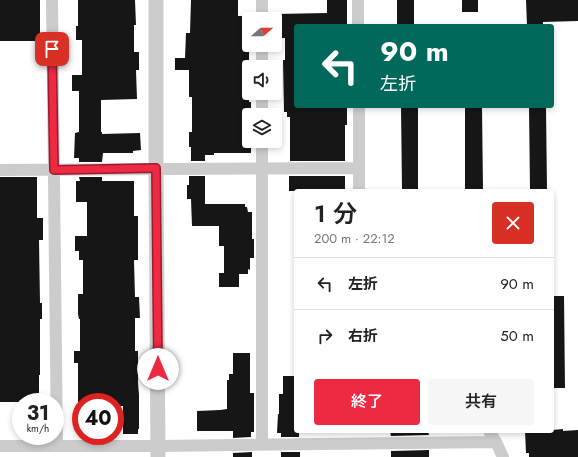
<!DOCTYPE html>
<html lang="ja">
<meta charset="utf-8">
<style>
body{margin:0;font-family:Jost,"Noto Sans JP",sans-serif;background:#f6f6f6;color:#222;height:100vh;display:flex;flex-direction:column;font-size:15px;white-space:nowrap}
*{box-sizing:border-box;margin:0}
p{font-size:13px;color:#767676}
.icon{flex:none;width:22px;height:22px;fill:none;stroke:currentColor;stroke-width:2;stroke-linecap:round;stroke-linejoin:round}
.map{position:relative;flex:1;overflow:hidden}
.panel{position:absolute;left:294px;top:189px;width:260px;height:244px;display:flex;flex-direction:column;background:#fff;border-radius:4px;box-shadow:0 2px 6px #0003}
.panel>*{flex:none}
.hud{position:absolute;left:294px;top:24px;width:260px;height:84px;border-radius:4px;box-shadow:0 2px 6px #0003;background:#00695c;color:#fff;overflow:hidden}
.needle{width:26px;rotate:69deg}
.controls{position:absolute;left:242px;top:12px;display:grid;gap:8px}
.controls a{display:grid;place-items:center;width:40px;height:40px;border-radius:4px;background:#fff;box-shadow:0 2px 6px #0003;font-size:20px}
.speed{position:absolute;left:12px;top:393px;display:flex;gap:8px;font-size:20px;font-weight:700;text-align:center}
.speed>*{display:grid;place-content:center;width:52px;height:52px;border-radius:50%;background:#fff;box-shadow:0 2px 6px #0003;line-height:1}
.speed small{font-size:10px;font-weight:400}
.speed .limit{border:6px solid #d22;background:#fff;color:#111}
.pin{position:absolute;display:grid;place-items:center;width:34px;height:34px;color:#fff;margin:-17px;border-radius:8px;box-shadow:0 2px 6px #0006}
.me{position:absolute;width:44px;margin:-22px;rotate:0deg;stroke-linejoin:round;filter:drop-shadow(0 0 3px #0008)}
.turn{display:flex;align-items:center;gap:14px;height:84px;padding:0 20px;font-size:18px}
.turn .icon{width:52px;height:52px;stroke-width:2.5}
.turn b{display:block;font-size:28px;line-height:34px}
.round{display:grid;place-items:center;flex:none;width:42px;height:42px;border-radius:4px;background:#f6f6f6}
.overview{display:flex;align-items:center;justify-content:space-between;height:68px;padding:0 20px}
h1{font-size:24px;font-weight:600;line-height:30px}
.button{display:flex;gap:8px;margin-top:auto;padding:8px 20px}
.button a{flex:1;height:46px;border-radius:4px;background:#ee2943;color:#fff;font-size:16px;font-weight:600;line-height:46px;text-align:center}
.button a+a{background:#f6f6f6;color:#222}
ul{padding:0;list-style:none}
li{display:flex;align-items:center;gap:12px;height:52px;padding:0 20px;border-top:1px solid #e0e0e0}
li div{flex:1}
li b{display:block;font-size:15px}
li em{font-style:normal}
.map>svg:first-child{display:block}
.building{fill:#161616}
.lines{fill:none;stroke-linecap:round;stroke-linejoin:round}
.minor{stroke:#ccc;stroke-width:12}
.tertiary{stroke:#ccc;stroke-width:15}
.route-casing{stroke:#9b1b2c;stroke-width:10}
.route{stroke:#ee2943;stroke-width:7}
</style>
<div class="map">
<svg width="578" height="457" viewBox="0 0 578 457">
<rect width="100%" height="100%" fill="#fff"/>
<path class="building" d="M 0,0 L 40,0 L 40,41 L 0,41 Z
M 78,0 L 135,0 L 136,25 L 134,25 L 134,52 L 139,52 L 139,70 L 136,70 L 137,99 L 101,100 L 101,132 L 102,132 L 102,134 L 140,133 L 141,150 L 133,151 L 133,153 L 103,153 L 102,162 L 79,162 L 79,158 L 74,158 L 75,133 L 79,132 L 79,91 L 72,91 L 72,75 L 82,75 L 82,40 L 76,40 L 76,26 L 78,26 Z
M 191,0 L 238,0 L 238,16 L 246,16 L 246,43 L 249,43 L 249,102 L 251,102 L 251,115 L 249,115 L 249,141 L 251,141 L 251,153 L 214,153 L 214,155 L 205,155 L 205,161 L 191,161 L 191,147 L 189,147 L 189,132 L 192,132 L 192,97 L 189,97 L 189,70 L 175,70 L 175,58 L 185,58 L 186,33 L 190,33 Z
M 327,0 L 347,0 L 347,26 L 296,26 L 296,106 L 305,106 L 305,107 L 329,107 L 329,106 L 347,106 L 347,125 L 345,125 L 345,161 L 290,161 L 290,117 L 287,117 L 287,112 L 284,112 L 283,60 L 285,60 L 285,38 L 280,38 L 280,26 L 275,26 L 275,14 L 327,13 Z
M 397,0 L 414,0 L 414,26 L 397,26 Z
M 462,0 L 478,0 L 478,12 L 462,12 Z
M 526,0 L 578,0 L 578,21 L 543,22 L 543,26 L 527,26 Z
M 401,106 L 418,106 L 418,191 L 402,191 Z
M 465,106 L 482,106 L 483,191 L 465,191 Z
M 529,106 L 546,106 L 547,191 L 530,191 Z
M 189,176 L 205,176 L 205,204 L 245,204 L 245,207 L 247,207 L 248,212 L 252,212 L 252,239 L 254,239 L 254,258 L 250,258 L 250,270 L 248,269 L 248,274 L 239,274 L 239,287 L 219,287 L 219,273 L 224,273 L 224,246 L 219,246 L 219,226 L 192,226 L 191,199 L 187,199 L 187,185 L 189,185 Z
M 289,176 L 345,176 L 345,191 L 289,191 Z
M 0,177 L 37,177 L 37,218 L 43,218 L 43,240 L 39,240 L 40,303 L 42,303 L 42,319 L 40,319 L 40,375 L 39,375 L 39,402 L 0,402 Z
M 79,177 L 102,177 L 102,181 L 134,181 L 134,216 L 138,216 L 138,260 L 134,260 L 135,297 L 139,297 L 140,318 L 135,318 L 135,351 L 138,351 L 138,382 L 139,395 L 139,429 L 138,429 L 138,434 L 123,434 L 123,406 L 117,406 L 117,402 L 78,402 L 78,363 L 74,363 L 74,351 L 80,351 L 80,319 L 79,319 L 78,314 L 78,294 L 83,294 L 83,260 L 79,260 L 79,251 L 75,251 L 75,236 L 87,236 L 87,202 L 76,202 L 76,181 L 80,181 Z
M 552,296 L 564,296 L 565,388 L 552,388 Z
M 233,353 L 250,353 L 250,393 L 254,393 L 254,432 L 251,432 L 251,437 L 233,438 L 233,431 L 197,431 L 197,411 L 220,410 L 227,409 L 227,380 L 229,380 L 229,374 L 233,374 Z
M 283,376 L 296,376 L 296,431 L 299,431 L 299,437 L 281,437 L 281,433 L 277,433 L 278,414 L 279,414 L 279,394 L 283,394 Z
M 563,429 L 563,431 L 578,430 L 578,457 L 529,457 L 529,453 L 526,453 L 525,431 L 552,431 L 552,430 Z
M 390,431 L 428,431 L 429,435 L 391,436 Z
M 429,450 L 429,457 L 391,457 L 391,451 Z
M 252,452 L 252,457 L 233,457 L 233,453 Z
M 281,452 L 300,452 L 300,457 L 281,457 Z"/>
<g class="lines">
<path class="minor" d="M 52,0 L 57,446
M 262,0 L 262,19
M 358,0 L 358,26
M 262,45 L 262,67
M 262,93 L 262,115
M 359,106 L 359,191
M 262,141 L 262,444
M 0,170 L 359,168
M 489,431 L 496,442 L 503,457
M 0,446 L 158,446 L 496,442"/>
<path class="tertiary" d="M 156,0 L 156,168 L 158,457"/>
</g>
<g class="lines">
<defs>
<path id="route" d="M 52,49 L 54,170 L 156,168 L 158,369"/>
</defs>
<use href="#route" class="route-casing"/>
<use href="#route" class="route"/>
</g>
</svg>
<div class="controls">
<a><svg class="needle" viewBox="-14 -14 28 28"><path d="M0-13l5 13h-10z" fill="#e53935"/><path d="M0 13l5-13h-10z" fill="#767676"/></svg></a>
<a><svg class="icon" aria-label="sound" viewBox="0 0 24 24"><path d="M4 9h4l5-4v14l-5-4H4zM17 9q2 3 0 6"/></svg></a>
<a><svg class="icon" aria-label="layers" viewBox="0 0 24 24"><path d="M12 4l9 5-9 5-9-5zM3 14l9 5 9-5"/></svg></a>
</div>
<div class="speed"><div>31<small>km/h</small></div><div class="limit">40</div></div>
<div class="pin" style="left:52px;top:49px;background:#d93025"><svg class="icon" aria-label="arrive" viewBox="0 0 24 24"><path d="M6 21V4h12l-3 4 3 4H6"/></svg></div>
<svg class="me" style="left:158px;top:369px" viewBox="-20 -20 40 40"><circle r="19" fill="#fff"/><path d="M0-13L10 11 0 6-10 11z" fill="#ee2943"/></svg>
<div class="hud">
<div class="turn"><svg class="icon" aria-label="left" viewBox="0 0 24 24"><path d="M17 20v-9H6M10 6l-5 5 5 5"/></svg><div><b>90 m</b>左折</div></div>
</div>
<section class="panel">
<div class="overview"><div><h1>1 分</h1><p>200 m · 22:12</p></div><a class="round" style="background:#d93025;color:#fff"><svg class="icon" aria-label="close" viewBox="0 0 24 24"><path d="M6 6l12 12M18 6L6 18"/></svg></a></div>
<ul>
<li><svg class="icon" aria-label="left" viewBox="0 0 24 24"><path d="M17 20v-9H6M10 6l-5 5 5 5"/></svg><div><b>左折</b></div><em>90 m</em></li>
<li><svg class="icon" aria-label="right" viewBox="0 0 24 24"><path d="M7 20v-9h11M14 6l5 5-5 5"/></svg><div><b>右折</b></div><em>50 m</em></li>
</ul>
<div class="button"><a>終了</a><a>共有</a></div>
</section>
</div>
